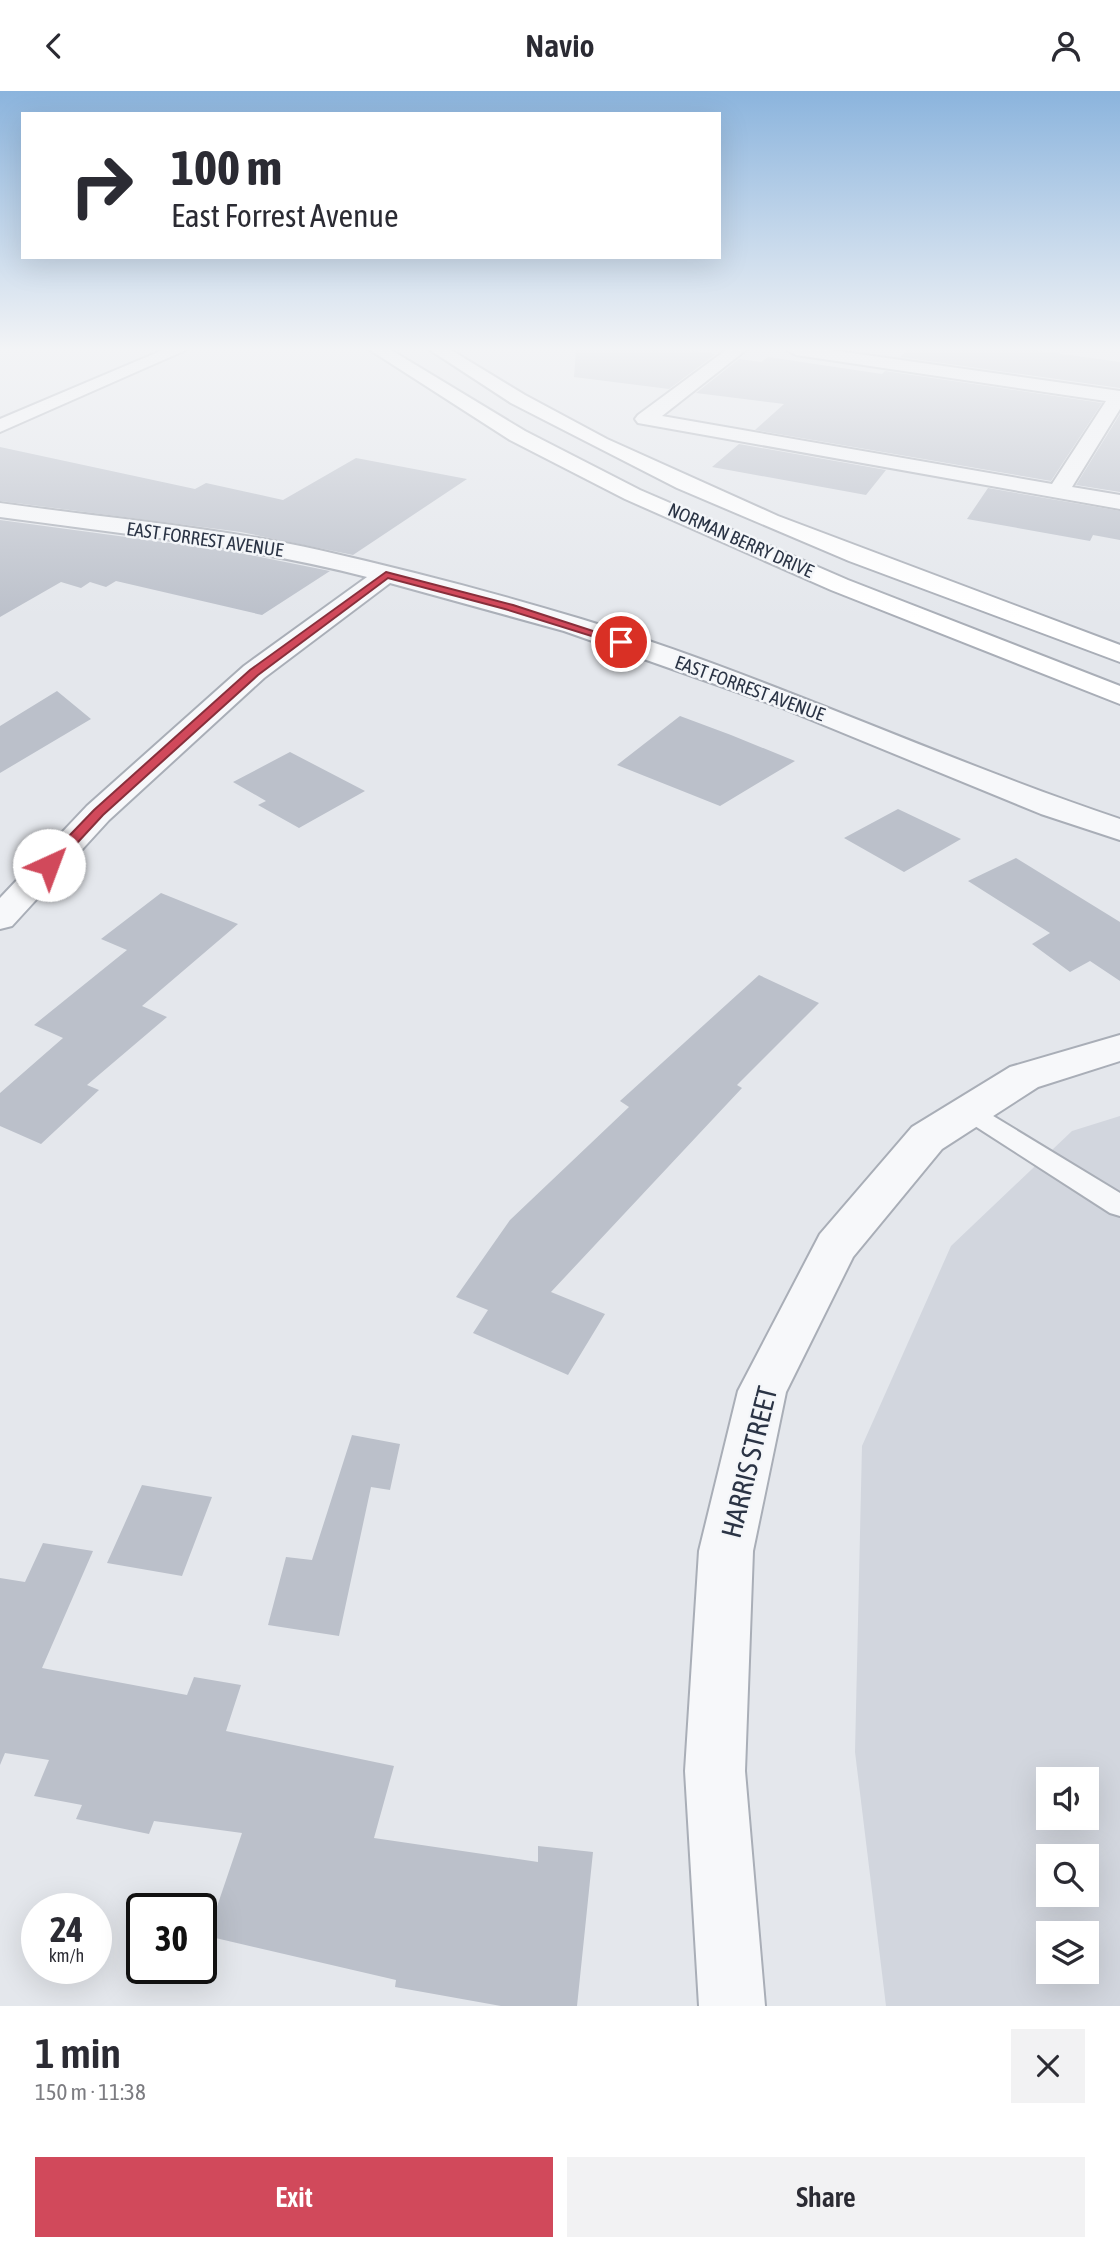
<!DOCTYPE html>
<meta charset="utf-8">
<style>
body{margin:0;font-family:"Asap Condensed",sans-serif;background:#f2f2f3;color:#2b2b33;height:100vh;display:flex;flex-direction:column;font-size:26px;white-space:nowrap}
*{box-sizing:border-box;margin:0}
p{font-size:23px;color:#7c7c81}
.icon{flex:none;width:38px;height:38px;fill:none;stroke:currentColor;stroke-width:2;stroke-linecap:round;stroke-linejoin:round}
.map{position:relative;height:1915px;overflow:hidden}
.side{display:flex;flex-direction:column;background:#fff;flex:1}
.side>*{flex:none}
.guide{position:absolute;left:21px;top:21px;width:700px;height:147px;border-radius:0px;box-shadow:0 7px 28px #0002;background:#fff;color:#2b2b33;overflow:hidden}
.buttons{position:absolute;left:1036px;top:1676px;display:grid;gap:14px}
.buttons a{display:grid;place-items:center;width:63px;height:63px;border-radius:0px;background:#fff;box-shadow:0 7px 28px #0002;font-size:35px}
.speed{position:absolute;left:21px;top:1802px;display:flex;gap:14px;font-size:35px;font-weight:700;text-align:center}
.speed>*{display:grid;place-content:center;width:91px;height:91px;border-radius:50%;background:#fff;box-shadow:0 7px 28px #0002;line-height:1}
.speed small{font-size:18px;font-weight:400}
.speed .limit{border:4px solid #111;border-radius:10px;background:#fff;color:#111}
.pin{position:absolute;display:grid;place-items:center;width:60px;height:60px;color:#fff;margin:-30px;border:4px solid #fff;border-radius:50%;box-shadow:0 2px 7px #0007}
.me{position:absolute;width:77px;margin:-38px;rotate:43deg;stroke-linejoin:round;filter:drop-shadow(0 0 5px #0008)}
.turn{display:flex;align-items:center;gap:24px;height:147px;padding:0 35px;font-size:32px}
.turn .icon{width:91px;height:91px;stroke-width:2.5}
.turn b{display:block;font-size:49px;line-height:60px}
.round{display:grid;place-items:center;flex:none;width:74px;height:74px;border-radius:0px;background:#f2f2f3}
.headline{display:flex;align-items:center;justify-content:space-between;height:119px;padding:0 35px}
h1{font-size:42px;font-weight:600;line-height:52px}
.cta{display:flex;gap:14px;margin-top:auto;padding:14px 35px}
.cta a{flex:1;height:80px;border-radius:0px;background:#d1495b;color:#fff;font-size:28px;font-weight:600;line-height:80px;text-align:center}
.cta a+a{background:#f2f2f3;color:#2b2b33}
header{display:flex;justify-content:space-between;align-items:center;height:91px;padding:0 35px;background:#fff;font-size:32px;font-weight:600}
.map>svg:first-child{display:block}
.built{fill:#d2d6de;fill-rule:evenodd}
.building{fill:#bbc0ca}
.lines{fill:none;stroke-linecap:round;stroke-linejoin:round}
.service-casing{stroke:#a9aeb7;stroke-width:4}
.minor-casing{stroke:#a9aeb7;stroke-width:4}
.secondary-casing{stroke:#a9aeb7;stroke-width:4}
.service{fill:#f7f8fa;fill-rule:evenodd}
.minor{fill:#f7f8fa;fill-rule:evenodd}
.secondary{fill:#fff;fill-rule:evenodd}
.route{fill:#d1495b;stroke:#882f3b;stroke-width:2}
.labels{text-anchor:middle;dominant-baseline:central;stroke-width:5;stroke-linejoin:round;paint-order:stroke}
.far-street-label{font-size:19px;fill:#2b3445;stroke:#f4f6f9}
.near-street-label{font-size:28px;fill:#2b3445;stroke:#f4f6f9}
</style>
<header><svg class="icon" aria-label="back" viewBox="0 0 24 24"><path d="M15 5l-7 7 7 7"/></svg>Navio<svg class="icon" aria-label="person" viewBox="0 0 24 24"><circle cx="12" cy="8" r="4"/><path d="M4 21q1-7 8-7t8 7"/></svg></header>
<div class="map">
<svg width="1120" height="1915" viewBox="0 0 1120 1915">
<rect width="100%" height="100%" fill="#e4e7ec"/>
<path class="built" d="M 1120,1025 L 1120,1915 L 886,1915 L 855,1661 L 862,1355 L 951,1155 L 1072,1040 ZM 1048,1689 L 1087,1689 L 1087,1727 L 1048,1727 ZM 1048,1766 L 1087,1766 L 1087,1804 L 1048,1804 ZM 1048,1843 L 1087,1843 L 1087,1881 L 1048,1881 Z"/>
<path class="building" d="M 576,259 L 689,259 L 716,263 L 669,298 L 574,286 Z
M 908,259 L 1034,259 L 1120,271 L 1120,297 L 900,266 Z
M 768,266 L 882,283 L 885,280 L 1102,312 L 1051,390 L 755,339 L 784,313 L 696,302 L 739,268 L 761,271 Z
M 1120,323 L 1120,401 L 1076,394 Z
M 739,353 L 886,379 L 866,404 L 712,376 Z
M 0,356 L 195,398 L 206,392 L 283,409 L 356,367 L 467,388 L 353,464 L 241,441 L 0,410 Z
M 988,397 L 1120,420 L 1120,449 L 1093,444 L 1090,450 L 967,428 Z
M 0,429 L 230,460 L 330,480 L 262,524 L 116,490 L 106,496 L 90,491 L 81,497 L 61,491 L 0,526 Z
M 57,600 L 91,628 L 0,682 L 0,635 Z
M 680,625 L 731,644 L 795,670 L 720,715 L 617,674 Z
M 290,661 L 365,700 L 299,737 L 258,714 L 266,710 L 233,691 Z
M 898,718 L 961,748 L 904,781 L 844,747 Z
M 1016,767 L 1120,831 L 1120,890 L 1090,870 L 1070,881 L 1032,853 L 1050,842 L 968,790 Z
M 161,802 L 238,833 L 142,915 L 167,926 L 87,994 L 99,999 L 41,1053 L 0,1035 L 0,1002 L 63,947 L 34,934 L 127,859 L 101,848 Z
M 759,884 L 819,912 L 737,994 L 742,997 L 551,1201 L 605,1223 L 568,1284 L 473,1242 L 488,1219 L 456,1206 L 510,1129 L 629,1016 L 620,1010 Z
M 352,1344 L 400,1353 L 390,1399 L 371,1396 L 339,1545 L 268,1534 L 286,1466 L 312,1469 Z
M 142,1394 L 212,1406 L 182,1485 L 107,1472 Z
M 43,1452 L 93,1460 L 42,1577 L 187,1604 L 194,1586 L 241,1594 L 226,1640 L 394,1675 L 374,1747 L 538,1771 L 538,1755 L 593,1761 L 577,1915 L 501,1915 L 395,1896 L 396,1889 L 207,1845 L 242,1742 L 154,1730 L 149,1743 L 76,1728 L 82,1714 L 34,1705 L 49,1669 L 5,1662 L 0,1674 L 0,1487 L 25,1491 Z"/>
<g class="lines">
<defs>
<path id="service" d="M 970,1011 L 1120,1102 L 1120,1125 L 1110,1122 L 961,1026 L 957,1020 L 961,1014 Z"/>
<path id="minor" d="M 163,259 L 186,259 L 0,341 L 0,328 Z
M 726,259 L 746,259 L 662,325 L 1052,393 L 1106,310 L 796,264 L 787,259 L 830,259 L 1120,300 L 1120,318 L 1072,396 L 1120,404 L 1120,418 L 638,332 L 635,328 L 638,324 Z
M 0,412 C 106,427 215,436 319,459 C 407,479 495,502 581,528 C 765,584 938,667 1120,728 L 1120,749 L 1041,723 L 780,616 L 564,540 L 390,492 L 264,587 L 109,729 L 12,835 L 0,838 L 0,807 L 87,715 L 244,575 L 367,486 C 247,455 123,443 0,426 Z
M 1120,944 L 1120,970 L 1038,996 L 942,1058 L 853,1166 L 786,1301 L 753,1460 L 745,1680 L 765,1915 L 699,1915 L 685,1680 L 699,1460 L 738,1300 L 820,1143 L 912,1036 L 1010,976 Z"/>
<path id="secondary" d="M 370,259 L 391,259 L 525,340 L 640,399 L 848,489 L 1120,595 L 1120,613 L 831,499 L 625,408 L 510,349 Z
M 430,259 L 451,259 L 525,304 L 607,348 L 778,425 L 1120,554 L 1120,571 L 849,470 L 677,397 L 511,312 Z"/>
</defs>
<use href="#service" class="service-casing"/>
<use href="#minor" class="minor-casing"/>
<use href="#secondary" class="secondary-casing"/>
<use href="#service" class="service"/>
<use href="#minor" class="minor"/>
<use href="#secondary" class="secondary"/>
</g>
<linearGradient id="sky" x2="0" y2="1"><stop stop-color="#8bb4dd"/><stop offset="0.49" stop-color="#f3f4f6"/><stop offset="1" stop-color="#f3f4f6" stop-opacity="0"/></linearGradient>
<rect width="1120" height="527" fill="url(#sky)"/>
<path class="route" d="M 386,481 L 513,514 L 627,551 L 617,553 L 505,518 L 388,487 L 258,584 L 103,724 L 54,777 L 44,777 L 44,771 L 94,719 L 250,579 Z"/>
<g class="labels">
<g class="far-street-label">
<text transform="translate(205 448) rotate(8)">EAST FORREST AVENUE</text>
<text transform="translate(741 449) rotate(24)">NORMAN BERRY DRIVE</text>
<text transform="translate(750 597) rotate(20)">EAST FORREST AVENUE</text>
</g>
<g class="near-street-label">
<text transform="translate(749 1371) rotate(-76)">HARRIS STREET</text>
</g>
</g>
</svg>
<div class="buttons">
<a><svg class="icon" aria-label="sound" viewBox="0 0 24 24"><path d="M4 9h4l5-4v14l-5-4H4zM17 9q2 3 0 6"/></svg></a>
<a><svg class="icon" aria-label="search" viewBox="0 0 24 24"><circle cx="10" cy="10" r="6"/><path d="M15 15l6 6"/></svg></a>
<a><svg class="icon" aria-label="layers" viewBox="0 0 24 24"><path d="M12 4l9 5-9 5-9-5zM3 14l9 5 9-5"/></svg></a>
</div>
<div class="speed"><div>24<small>km/h</small></div><div class="limit">30</div></div>
<div class="pin" style="left:621px;top:551px;background:#d93025"><svg class="icon" aria-label="arrive" viewBox="0 0 24 24"><path d="M6 21V4h12l-3 4 3 4H6"/></svg></div>
<svg class="me" style="left:49px;top:774px" viewBox="-20 -20 40 40"><circle r="19" fill="#fff"/><path d="M0-13L10 11 0 6-10 11z" fill="#d1495b"/></svg>
<div class="guide">
<div class="turn"><svg class="icon" aria-label="right" viewBox="0 0 24 24"><path d="M7 20v-9h11M14 6l5 5-5 5"/></svg><div><b>100 m</b>East Forrest Avenue</div></div>
</div>
</div>
<section class="side">
<div class="headline"><div><h1>1 min</h1><p>150 m · 11:38</p></div><a class="round"><svg class="icon" aria-label="close" viewBox="0 0 24 24"><path d="M6 6l12 12M18 6L6 18"/></svg></a></div>
<div class="cta"><a>Exit</a><a>Share</a></div>
</section>
